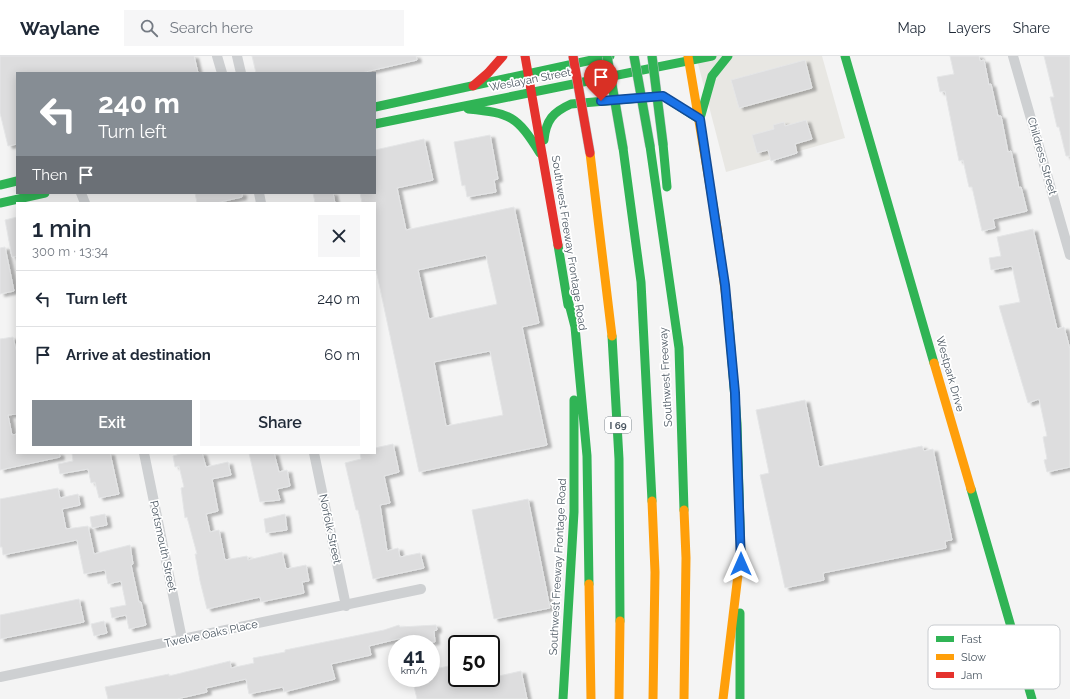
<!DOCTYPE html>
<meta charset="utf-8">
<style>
body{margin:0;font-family:Raleway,sans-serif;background:#f6f6f7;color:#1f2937;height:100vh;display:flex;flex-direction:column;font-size:15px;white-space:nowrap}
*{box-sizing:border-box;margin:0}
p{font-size:13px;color:#747a83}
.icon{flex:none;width:22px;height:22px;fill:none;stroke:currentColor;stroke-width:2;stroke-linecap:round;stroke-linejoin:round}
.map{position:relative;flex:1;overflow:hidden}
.sheet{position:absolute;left:16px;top:146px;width:360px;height:252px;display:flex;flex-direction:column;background:#fff;border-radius:0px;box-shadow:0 2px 10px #0003}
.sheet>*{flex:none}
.banner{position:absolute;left:16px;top:16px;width:360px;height:122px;border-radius:0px;box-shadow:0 2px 10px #0003;background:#868d94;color:#fff;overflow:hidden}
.speed{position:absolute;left:388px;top:579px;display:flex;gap:8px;font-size:20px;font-weight:700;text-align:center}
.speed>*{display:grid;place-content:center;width:52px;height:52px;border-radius:50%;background:#fff;box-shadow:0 2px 10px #0003;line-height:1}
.speed small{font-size:10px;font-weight:400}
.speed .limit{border:2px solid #111;border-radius:6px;background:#fff;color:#111}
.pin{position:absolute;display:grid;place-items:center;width:34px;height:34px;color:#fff;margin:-41px -17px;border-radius:50% 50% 50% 0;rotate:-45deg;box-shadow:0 0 4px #0007}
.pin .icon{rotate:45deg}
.me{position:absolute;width:44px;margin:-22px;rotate:0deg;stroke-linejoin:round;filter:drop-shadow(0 0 3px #0008)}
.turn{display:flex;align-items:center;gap:14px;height:84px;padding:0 16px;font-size:18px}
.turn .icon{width:52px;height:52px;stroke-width:2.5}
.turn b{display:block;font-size:28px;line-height:34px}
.then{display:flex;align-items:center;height:38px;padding:0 16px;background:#0003;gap:8px;font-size:15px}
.round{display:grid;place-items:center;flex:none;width:42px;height:42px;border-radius:0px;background:#f6f6f7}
.overview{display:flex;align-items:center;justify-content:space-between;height:68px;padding:0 16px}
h1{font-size:24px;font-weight:600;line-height:30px}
.primary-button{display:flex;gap:8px;margin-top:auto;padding:8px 16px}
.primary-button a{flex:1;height:46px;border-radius:0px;background:#868d94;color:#fff;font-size:16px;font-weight:600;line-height:46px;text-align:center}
.primary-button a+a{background:#f6f6f7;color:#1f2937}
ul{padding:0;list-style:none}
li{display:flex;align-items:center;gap:12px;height:56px;padding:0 16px;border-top:1px solid #e0e1e3}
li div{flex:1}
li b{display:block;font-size:15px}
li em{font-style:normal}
header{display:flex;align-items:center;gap:24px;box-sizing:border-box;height:56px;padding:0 20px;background:#fff;border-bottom:1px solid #e0e1e3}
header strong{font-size:19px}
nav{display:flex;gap:22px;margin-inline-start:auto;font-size:14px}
.search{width:280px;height:36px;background:#f6f6f7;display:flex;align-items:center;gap:10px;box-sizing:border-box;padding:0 14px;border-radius:0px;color:#747a83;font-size:15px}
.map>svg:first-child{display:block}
.commercial{fill:#e8e7e3}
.building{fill:#ddddde;stroke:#e5e6e7;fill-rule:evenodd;filter:url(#shadow)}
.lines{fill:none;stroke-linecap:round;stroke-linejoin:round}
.street{stroke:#ced0d2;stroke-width:10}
.fast{stroke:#30b455;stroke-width:9}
.slow{stroke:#ff9f0a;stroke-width:9}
.jam{stroke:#e5322d;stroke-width:9}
.fast-bridge-casing{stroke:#b9bec3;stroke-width:10;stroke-linecap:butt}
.jam-bridge-casing{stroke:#b9bec3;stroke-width:10;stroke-linecap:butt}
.fast-bridge{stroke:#30b455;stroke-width:9}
.jam-bridge{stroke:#e5322d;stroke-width:9}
.route-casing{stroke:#114b97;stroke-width:10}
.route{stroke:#1a73e8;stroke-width:7}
.labels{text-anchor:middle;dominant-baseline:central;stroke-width:3.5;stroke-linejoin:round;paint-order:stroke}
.shield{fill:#fff;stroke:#808990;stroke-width:1}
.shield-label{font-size:10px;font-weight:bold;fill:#4a5661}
.street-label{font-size:11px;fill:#4a5661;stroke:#fff}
.key{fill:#fff;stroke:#c9ccd0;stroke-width:1}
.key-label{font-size:11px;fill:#4a5661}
</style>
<header>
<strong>Waylane</strong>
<div class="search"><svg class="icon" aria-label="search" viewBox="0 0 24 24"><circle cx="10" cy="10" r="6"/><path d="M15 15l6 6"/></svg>Search here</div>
<nav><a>Map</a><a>Layers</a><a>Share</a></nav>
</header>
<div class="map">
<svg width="1070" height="643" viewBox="0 0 1070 643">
<defs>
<filter id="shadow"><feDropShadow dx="4.5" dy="2.5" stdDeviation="1" flood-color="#0004"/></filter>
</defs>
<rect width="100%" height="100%" fill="#f4f4f4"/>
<path class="commercial" d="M 696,0 L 822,0 L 845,82 L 726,116 Z"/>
<path class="building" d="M 0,0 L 194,0 L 198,17 L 17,17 L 17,88 L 8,90 L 0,57 Z
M 252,0 L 416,0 L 417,4 L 361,17 L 256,17 Z
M 950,0 L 979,0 L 980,5 L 984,4 L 989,29 L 991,28 L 998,60 L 1001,60 L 1008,96 L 1011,95 L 1019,132 L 1021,131 L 1027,155 L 993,163 L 995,172 L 982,175 L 972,131 L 969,131 L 963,104 L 959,105 L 945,35 L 940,36 L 937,21 L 954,18 Z
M 1044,0 L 1070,0 L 1070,100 L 1066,100 L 1059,71 L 1057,71 L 1050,41 L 1054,41 Z
M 805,4 L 812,32 L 739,52 L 731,24 Z
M 806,64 L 812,83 L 795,88 L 797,97 L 771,105 L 768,94 L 757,97 L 752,79 L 774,73 L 773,69 L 784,66 L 785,70 Z
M 490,79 L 498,123 L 494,124 L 496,136 L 467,141 L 465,129 L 462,130 L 454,86 Z
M 424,83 L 433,124 L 397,132 L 406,174 L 514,151 L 539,267 L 522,271 L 547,389 L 419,416 L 375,209 L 375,147 L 362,147 L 360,137 L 375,137 L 375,94 ZM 486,199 L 497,248 L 429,263 L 418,214 ZM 490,295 L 503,359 L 446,370 L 434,306 Z
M 195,137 L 242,137 L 242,141 L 216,147 L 197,147 Z
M 313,137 L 333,137 L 335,147 L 315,147 Z
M 17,161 L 17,200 L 12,201 L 5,164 Z
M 1033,173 L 1057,273 L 1064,271 L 1070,293 L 1070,411 L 1047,416 L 1044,404 L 1047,403 L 1043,381 L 1047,380 L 1039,343 L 1028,347 L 999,250 L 1020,246 L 1012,210 L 991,214 L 989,202 L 1001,200 L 997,181 Z
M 5,191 L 14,235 L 0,238 L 0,192 Z
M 13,281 L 17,298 L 17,358 L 8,359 L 12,379 L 17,378 L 17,397 L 59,397 L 60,401 L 0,414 L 0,283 Z
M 805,344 L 819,411 L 922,390 L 924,395 L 933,393 L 952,484 L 945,485 L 946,492 L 823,517 L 824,524 L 785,532 L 760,419 L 769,417 L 756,354 Z
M 393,388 L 399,416 L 384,420 L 390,447 L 380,449 L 387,495 L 398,492 L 400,501 L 420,497 L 424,512 L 373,523 L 358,454 L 356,454 L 345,407 L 361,403 L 360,397 L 375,397 L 375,392 Z
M 72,397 L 110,397 L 119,438 L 99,442 L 95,426 L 91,427 L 88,413 L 60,418 L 58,408 L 73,405 Z
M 184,397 L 202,397 L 206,411 L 228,406 L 231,419 L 212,423 L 218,455 L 206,458 L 210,476 L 219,474 L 225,504 L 247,500 L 248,504 L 282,496 L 286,513 L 306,509 L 309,525 L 302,526 L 304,537 L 261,546 L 260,541 L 207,553 L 200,525 L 195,498 L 197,498 L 187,461 L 185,462 L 181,432 L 184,431 L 179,410 L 175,411 L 173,400 Z
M 249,397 L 274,397 L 279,416 L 287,414 L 290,430 L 277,433 L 280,444 L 260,446 Z
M 58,432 L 60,442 L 78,438 L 80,449 L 62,453 L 66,473 L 88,470 L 94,498 L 130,489 L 133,508 L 131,509 L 139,546 L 141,546 L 146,569 L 129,573 L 126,559 L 112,562 L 110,552 L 126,549 L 121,525 L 108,528 L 105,514 L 84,518 L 77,484 L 3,499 L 2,491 L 0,491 L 0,443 Z
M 528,443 L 550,552 L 494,563 L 472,454 Z
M 105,458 L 107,469 L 92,472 L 90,461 Z
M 285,458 L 287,474 L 266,477 L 264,463 Z
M 79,543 L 84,566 L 0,583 L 0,559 Z
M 104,565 L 107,577 L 94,580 L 91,568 Z
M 399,569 L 400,571 L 436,569 L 437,574 L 434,575 L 435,586 L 414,587 L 414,579 L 369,590 L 371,599 L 331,608 L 335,623 L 284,636 L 283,631 L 249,638 L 246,623 L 206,632 L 207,636 L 177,643 L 108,643 L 105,631 L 169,618 L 169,620 L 230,605 L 231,612 L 254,607 L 253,602 L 285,596 L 285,594 L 384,574 Z
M 457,608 L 457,622 L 481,622 L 481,624 L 521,615 L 527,643 L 417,643 L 412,622 L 431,622 L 431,614 Z"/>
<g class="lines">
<path class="street" d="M 217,0 L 222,17
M 237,0 L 241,17
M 1013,0 L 1070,199
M 81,137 L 85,147
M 259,137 L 261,147
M 144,397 L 182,583
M 314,397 L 346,550
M 0,621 L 421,533"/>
<path class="fast" d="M 845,0 L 934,307
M 375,51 L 610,0
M 468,53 C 511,57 517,60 540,97
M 701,59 L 712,20 L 728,0
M 375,68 L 712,0
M 544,84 C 546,64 553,56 571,48 L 663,40 L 699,63
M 663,88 L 667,131
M 650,90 L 679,292 L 684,454
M 623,92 L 641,226 L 652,445
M 0,129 L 17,125
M 0,147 L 45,137
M 558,189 L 568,249
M 567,240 L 575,271 L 587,400 L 589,528
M 728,257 L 737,367 L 741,505
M 612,280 L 619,403 L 620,565
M 971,433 L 1032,643
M 740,557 L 740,643
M 563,643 L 574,456 L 574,344"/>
<path class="slow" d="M 688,0 L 717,172 L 728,257
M 590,97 L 612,280
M 934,307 L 971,433
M 652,445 L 655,516 L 653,643
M 589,528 L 591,643
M 619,643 L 620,565
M 684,643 L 686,502 L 684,454
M 723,643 L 741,494"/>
<path class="jam" d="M 525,0 L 558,189
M 473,30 L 488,17 L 503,0"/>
<defs>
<path id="fast-bridge" d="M 607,0 L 623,92
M 634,0 L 650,90
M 652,0 L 663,88"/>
<path id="jam-bridge" d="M 573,0 L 590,97"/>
</defs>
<use href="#fast-bridge" class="fast-bridge-casing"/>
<use href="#jam-bridge" class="jam-bridge-casing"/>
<use href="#fast-bridge" class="fast-bridge"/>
<use href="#jam-bridge" class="jam-bridge"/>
</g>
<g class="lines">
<defs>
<path id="route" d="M 601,45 L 663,40 L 700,63 L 725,229 L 735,337 L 741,508"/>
</defs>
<use href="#route" class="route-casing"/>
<use href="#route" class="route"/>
</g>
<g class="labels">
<rect class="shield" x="605" y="361" width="26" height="16" rx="3"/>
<g class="shield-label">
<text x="618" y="369">I 69</text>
</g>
<g class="street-label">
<text transform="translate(530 24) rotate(-11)">Weslayan Street</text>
<text transform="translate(1042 100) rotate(74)">Childress Street</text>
<text transform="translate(569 187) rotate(81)">Southwest Freeway Frontage Road</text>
<text transform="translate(950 318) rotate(74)">Westpark Drive</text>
<text transform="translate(666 321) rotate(-93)">Southwest Freeway</text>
<text transform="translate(330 473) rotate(78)">Norfolk Street</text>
<text transform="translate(163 490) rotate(78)">Portsmouth Street</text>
<text transform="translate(558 511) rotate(-87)">Southwest Freeway Frontage Road</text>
<text transform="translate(211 578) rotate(-12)">Twelve Oaks Place</text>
</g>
</g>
<rect x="928" y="569" width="132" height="64" rx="6" class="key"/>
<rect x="936" y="580" width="18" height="6" fill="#30b455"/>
<rect x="936" y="598" width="18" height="6" fill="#ff9f0a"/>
<rect x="936" y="616" width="18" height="6" fill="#e5322d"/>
<g class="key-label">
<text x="961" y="587">Fast</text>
<text x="961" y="605">Slow</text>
<text x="961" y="623">Jam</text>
</g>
</svg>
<div class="speed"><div>41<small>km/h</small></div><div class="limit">50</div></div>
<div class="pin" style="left:601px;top:45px;background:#d93025"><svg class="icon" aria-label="arrive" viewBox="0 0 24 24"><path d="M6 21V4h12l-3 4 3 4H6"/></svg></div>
<svg class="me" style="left:741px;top:508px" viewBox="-20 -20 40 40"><path d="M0-17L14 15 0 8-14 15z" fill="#1a73e8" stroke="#fff" stroke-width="4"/></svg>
<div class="banner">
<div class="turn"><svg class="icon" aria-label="left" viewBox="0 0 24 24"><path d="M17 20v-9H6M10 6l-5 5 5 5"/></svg><div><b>240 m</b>Turn left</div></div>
<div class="then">Then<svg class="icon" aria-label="arrive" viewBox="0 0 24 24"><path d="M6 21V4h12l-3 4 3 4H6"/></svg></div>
</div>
<section class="sheet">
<div class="overview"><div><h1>1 min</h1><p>300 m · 13:34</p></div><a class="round"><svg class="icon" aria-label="close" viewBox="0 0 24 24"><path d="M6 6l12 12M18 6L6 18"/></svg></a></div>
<ul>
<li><svg class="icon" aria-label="left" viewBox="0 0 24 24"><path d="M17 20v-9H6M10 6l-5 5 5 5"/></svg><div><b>Turn left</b></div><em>240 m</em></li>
<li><svg class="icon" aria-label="arrive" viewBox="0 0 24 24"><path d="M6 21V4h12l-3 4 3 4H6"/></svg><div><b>Arrive at destination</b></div><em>60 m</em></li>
</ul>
<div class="primary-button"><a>Exit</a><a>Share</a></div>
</section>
</div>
